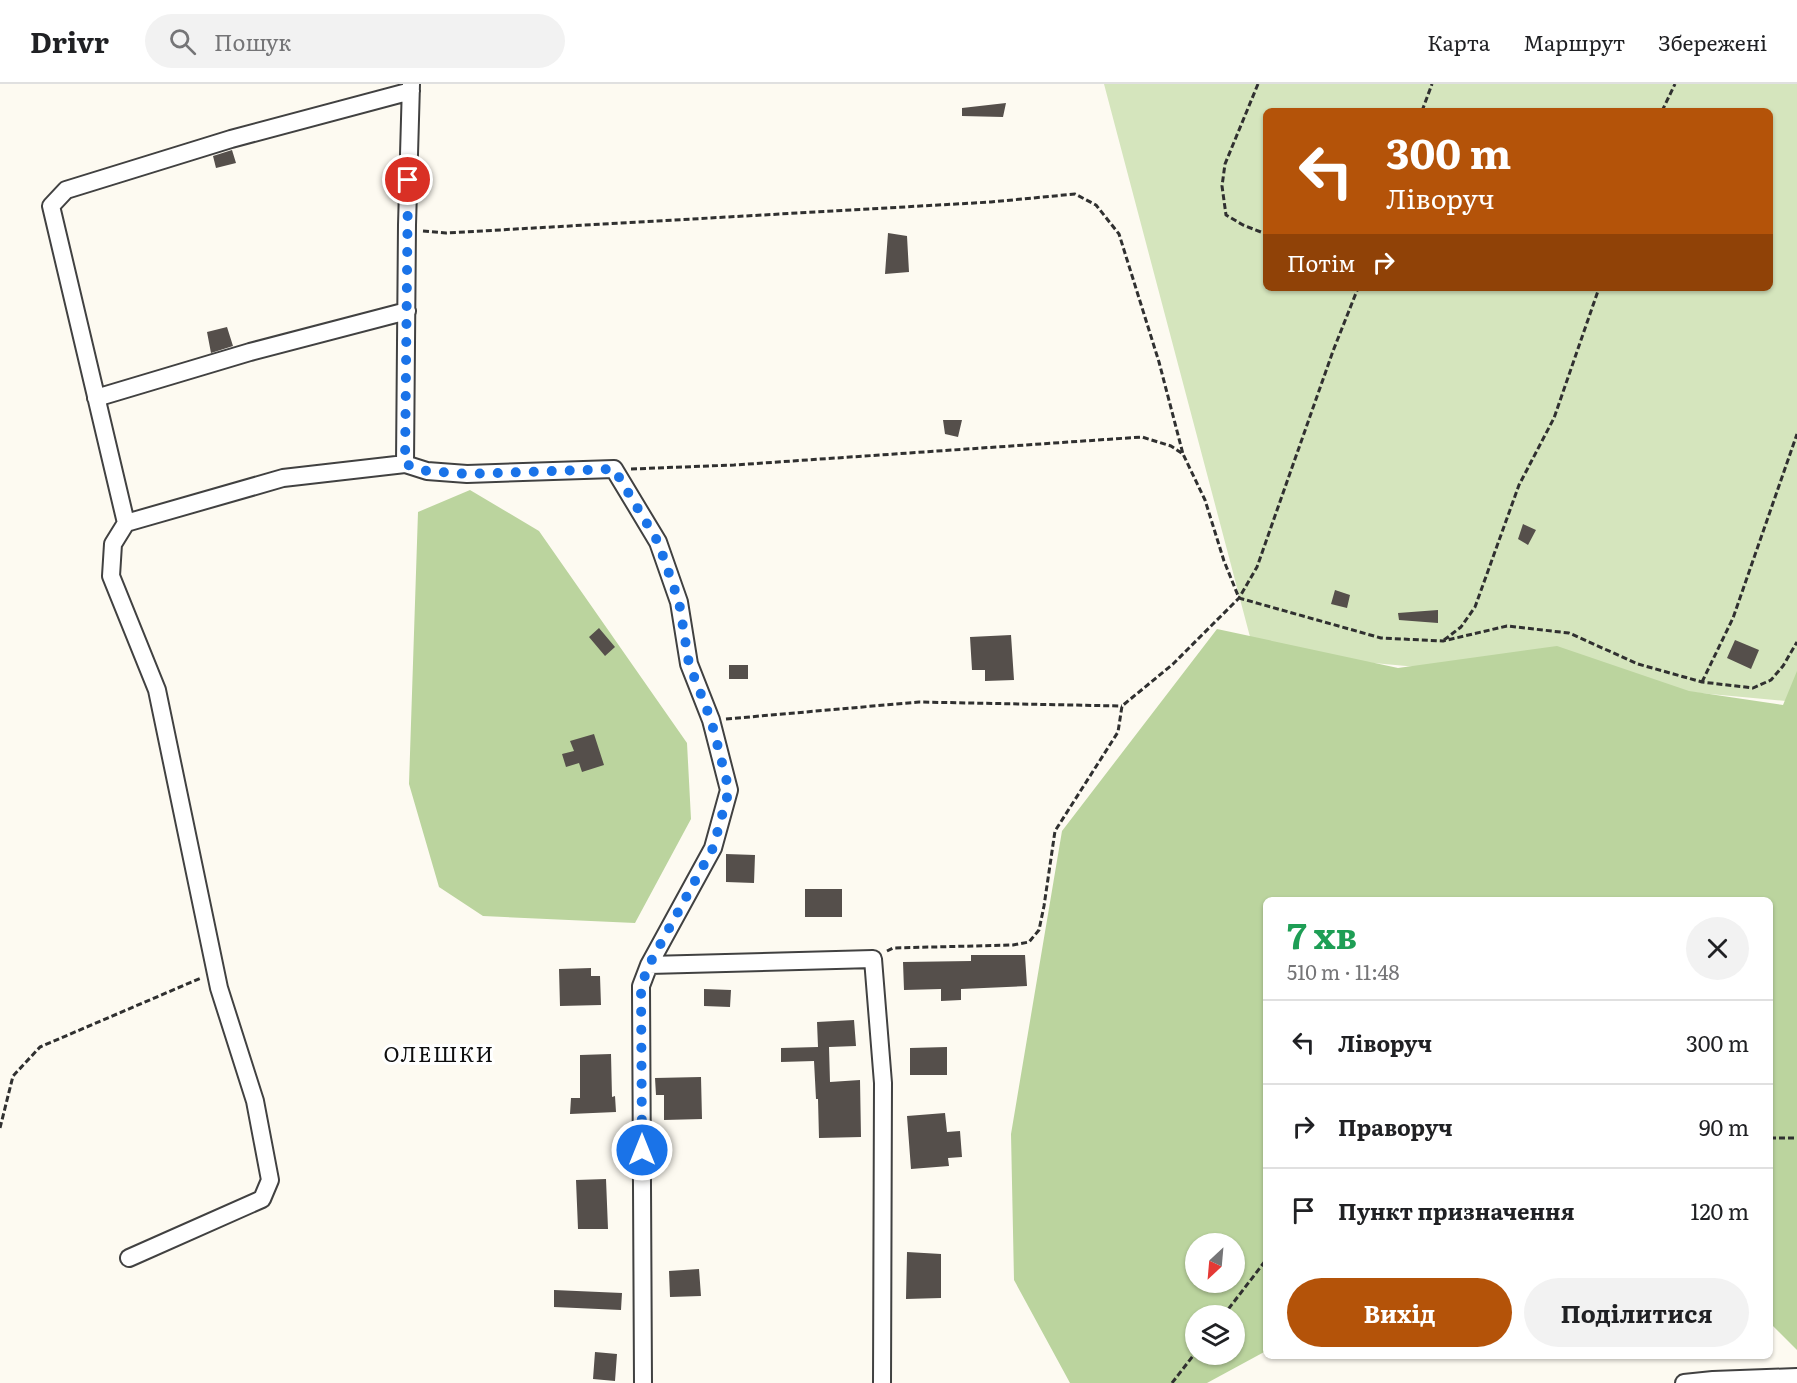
<!DOCTYPE html>
<html lang="uk">
<meta charset="utf-8">
<style>
body{margin:0;font-family:Literata,serif;background:#f2f2f2;color:#202124;height:100vh;display:flex;flex-direction:column;font-size:22px;white-space:nowrap}
*{box-sizing:border-box;margin:0}
p{font-size:20px;color:#757577}
.icon{flex:none;width:33px;height:33px;fill:none;stroke:currentColor;stroke-width:2;stroke-linecap:round;stroke-linejoin:round}
.map{position:relative;flex:1;overflow:hidden}
.sheet{position:absolute;left:1263px;top:813px;width:510px;height:462px;display:flex;flex-direction:column;background:#fff;border-radius:9px;box-shadow:0 2px 4px #0004}
.sheet>*{flex:none}
.hud{position:absolute;left:1263px;top:24px;width:510px;height:183px;border-radius:9px;box-shadow:0 2px 4px #0004;background:#b45309;color:#fff;overflow:hidden}
.needle{width:39px;rotate:206deg}
.fabs{position:absolute;left:1185px;top:1149px;display:grid;gap:12px}
.fabs a{display:grid;place-items:center;width:60px;height:60px;border-radius:50%;background:#fff;box-shadow:0 2px 4px #0004;font-size:30px}
.pin{position:absolute;display:grid;place-items:center;width:51px;height:51px;color:#fff;margin:-26px;border:3px solid #fff;border-radius:50%;box-shadow:0 2px 6px #0007}
.me{position:absolute;width:66px;margin:-33px;rotate:0deg;stroke-linejoin:round;filter:drop-shadow(0 0 4px #0008)}
.turn{display:flex;align-items:center;gap:21px;height:126px;padding:0 24px;font-size:27px}
.turn .icon{width:78px;height:78px;stroke-width:2.5}
.turn b{display:block;font-size:42px;line-height:51px}
.then{display:flex;align-items:center;height:57px;padding:0 24px;background:#0003;gap:12px;font-size:22px}
.round{display:grid;place-items:center;flex:none;width:63px;height:63px;border-radius:32px;background:#f2f2f2}
.headline{display:flex;align-items:center;justify-content:space-between;height:102px;padding:0 24px}
h1{font-size:36px;font-weight:700;line-height:45px;color:#1e9e55}
.primary-button{display:flex;gap:12px;margin-top:auto;padding:12px 24px}
.primary-button a{flex:1;height:69px;border-radius:36px;background:#b45309;color:#fff;font-size:24px;font-weight:700;line-height:69px;text-align:center}
.primary-button a+a{background:#f2f2f2;color:#202124}
ul{padding:0;list-style:none}
li{display:flex;align-items:center;gap:18px;height:84px;padding:0 24px;border-top:2px solid #e0e0e0}
li div{flex:1}
li b{display:block;font-size:22px}
li em{font-style:normal}
header{display:flex;align-items:center;gap:36px;box-sizing:border-box;height:84px;padding:0 30px;background:#fff;border-bottom:2px solid #e0e0e0}
header strong{font-size:28px}
nav{display:flex;gap:33px;margin-inline-start:auto;font-size:21px}
.search{width:420px;height:54px;background:#f2f2f2;display:flex;align-items:center;gap:15px;box-sizing:border-box;padding:0 21px;border-radius:33px;color:#757577;font-size:22px}
.map>svg:first-child{display:block}
.green{fill:#d5e5bd;fill-rule:evenodd}
.forest{fill:#bbd49e;fill-rule:evenodd}
.building{fill:#554f4b}
.lines{fill:none;stroke-linecap:round;stroke-linejoin:round}
.minor-casing{stroke:#414141;stroke-width:20}
.path{stroke:#303030;stroke-width:3;stroke-dasharray:6 3;stroke-linecap:butt}
.minor{stroke:#fff;stroke-width:16}
.route{stroke:#1a73e8;stroke-width:10;stroke-dasharray:0 18}
.labels{text-anchor:middle;dominant-baseline:central;stroke-width:6;stroke-linejoin:round;paint-order:stroke}
.quarter-label{font-size:21px;letter-spacing:1.5px;fill:#0e0e0e;stroke:#fff}
</style>
<header>
<strong>Drivr</strong>
<div class="search"><svg class="icon" aria-label="search" viewBox="0 0 24 24"><circle cx="10" cy="10" r="6"/><path d="M15 15l6 6"/></svg>Пошук</div>
<nav><a>Карта</a><a>Маршрут</a><a>Збережені</a></nav>
</header>
<div class="map">
<svg width="1797" height="1299" viewBox="0 0 1797 1299">
<rect width="100%" height="100%" fill="#fdfaf1"/>
<path class="green" d="M 1104,0 L 1797,0 L 1797,618 L 1254,568 ZM 1266,27 L 1770,27 L 1770,204 L 1266,204 Z"/>
<path class="forest" d="M 470,406 L 539,447 L 687,659 L 691,735 L 635,839 L 483,832 L 439,803 L 409,700 L 418,428 Z
M 1217,545 L 1398,584 L 1557,562 L 1689,607 L 1783,621 L 1797,587 L 1797,1266 L 1770,1239 L 1770,816 L 1266,816 L 1266,1267 L 1207,1299 L 1070,1299 L 1014,1196 L 1011,1050 L 1062,747 ZM 1196,1160 L 1234,1160 L 1234,1198 L 1196,1198 ZM 1196,1232 L 1234,1232 L 1234,1270 L 1196,1270 Z"/>
<path class="building" d="M 1006,19 L 1003,33 L 962,32 L 962,24 Z
M 232,66 L 236,79 L 216,84 L 213,72 Z
M 888,149 L 907,152 L 909,188 L 885,190 Z
M 227,243 L 233,262 L 211,269 L 207,248 Z
M 943,336 L 962,336 L 958,353 L 945,350 Z
M 1523,440 L 1536,446 L 1528,461 L 1518,455 Z
M 1335,506 L 1350,511 L 1347,524 L 1331,520 Z
M 1438,526 L 1438,539 L 1399,536 L 1398,529 Z
M 599,544 L 615,563 L 605,572 L 589,553 Z
M 1011,551 L 1014,596 L 985,597 L 985,586 L 972,586 L 970,553 Z
M 1735,556 L 1759,566 L 1751,585 L 1727,574 Z
M 729,581 L 748,581 L 748,595 L 729,595 Z
M 594,650 L 604,681 L 582,688 L 579,679 L 566,683 L 562,670 L 574,667 L 570,657 Z
M 726,770 L 755,771 L 754,799 L 726,798 Z
M 805,805 L 842,805 L 842,833 L 805,833 Z
M 971,871 L 1025,871 L 1027,902 L 961,905 L 961,916 L 941,917 L 941,905 L 904,906 L 903,878 L 971,877 Z
M 591,884 L 591,892 L 600,892 L 601,921 L 560,922 L 559,885 Z
M 704,905 L 731,906 L 730,923 L 704,922 Z
M 854,936 L 856,962 L 829,963 L 830,998 L 860,996 L 861,1053 L 819,1054 L 818,1015 L 816,1015 L 814,977 L 781,978 L 781,964 L 818,963 L 817,938 Z
M 947,963 L 947,991 L 910,991 L 910,964 Z
M 611,970 L 612,1013 L 615,1012 L 616,1028 L 570,1030 L 571,1014 L 580,1014 L 580,971 Z
M 701,993 L 702,1035 L 664,1036 L 664,1011 L 656,1011 L 655,994 Z
M 945,1029 L 947,1048 L 960,1047 L 962,1073 L 948,1074 L 949,1082 L 911,1085 L 907,1032 Z
M 606,1095 L 608,1145 L 578,1145 L 576,1096 Z
M 907,1168 L 941,1170 L 941,1214 L 906,1215 Z
M 699,1185 L 701,1212 L 670,1213 L 669,1187 Z
M 554,1206 L 622,1209 L 621,1226 L 554,1223 Z
M 595,1268 L 617,1270 L 615,1297 L 593,1295 Z"/>
<g class="lines">
<defs>
<path id="minor" d="M 96,314 L 250,268 L 407,227
M 405,380 L 407,141 L 411,0
M 126,439 L 51,122 L 66,106 L 231,55 L 411,7
M 649,881 L 873,875 L 883,999 L 882,1299
M 129,1174 L 262,1115 L 270,1096 L 255,1017 L 219,904 L 157,606 L 111,492 L 113,460 L 126,439 L 283,394 L 405,380 L 427,387 L 467,390 L 614,385 L 658,458 L 679,518 L 689,580 L 711,636 L 729,706 L 713,764 L 649,881 L 641,902 L 643,1299
M 1684,1299 L 1713,1296 L 1797,1293"/>
</defs>
<use href="#minor" class="minor-casing"/>
<path class="path" d="M 1258,0 L 1225,80 L 1222,102 L 1226,131 L 1243,141 L 1266,150
M 1422,27 L 1432,0
M 1662,27 L 1675,0
M 423,147 L 446,149 L 991,118 L 1075,110 L 1096,121 L 1119,150 L 1159,278 L 1183,370
M 631,385 L 734,381 L 1142,353 L 1171,362 L 1183,370 L 1205,416 L 1224,477 L 1239,514 L 1381,554 L 1443,557 L 1507,542 L 1569,549 L 1638,580 L 1702,598 L 1753,604 L 1771,596 L 1783,582 L 1797,558
M 1444,556 L 1461,543 L 1475,523 L 1519,401 L 1554,334 L 1599,204
M 1702,598 L 1733,534 L 1797,350
M 726,635 L 919,618 L 1122,622
M 887,867 L 893,864 L 1013,861 L 1029,858 L 1039,846 L 1044,822 L 1055,747 L 1118,648 L 1122,622 L 1173,580 L 1239,514 L 1257,483 L 1333,267 L 1358,204
M 0,1044 L 13,992 L 40,963 L 201,894
M 1770,1054 L 1797,1054
M 1223,1232 L 1266,1176
M 1172,1299 L 1196,1268"/>
<use href="#minor" class="minor"/>
</g>
<g class="lines">
<path class="route" d="M 408,96 L 405,380 L 427,387 L 467,390 L 614,385 L 658,458 L 679,518 L 689,580 L 711,636 L 729,706 L 713,764 L 649,881 L 641,902 L 642,1066"/>
</g>
<g class="labels">
<g class="quarter-label">
<text x="439" y="968">ОЛЕШКИ</text>
</g>
</g>
</svg>
<div class="fabs">
<a><svg class="needle" viewBox="-14 -14 28 28"><path d="M0-13l5 13h-10z" fill="#e53935"/><path d="M0 13l5-13h-10z" fill="#757577"/></svg></a>
<a><svg class="icon" aria-label="layers" viewBox="0 0 24 24"><path d="M12 4l9 5-9 5-9-5zM3 14l9 5 9-5"/></svg></a>
</div>
<div class="pin" style="left:408px;top:96px;background:#d93025"><svg class="icon" aria-label="arrive" viewBox="0 0 24 24"><path d="M6 21V4h12l-3 4 3 4H6"/></svg></div>
<svg class="me" style="left:642px;top:1066px" viewBox="-20 -20 40 40"><circle r="17" fill="#1a73e8" stroke="#fff" stroke-width="3"/><path d="M0-11L8 9 0 5-8 9z" fill="#fff"/></svg>
<div class="hud">
<div class="turn"><svg class="icon" aria-label="left" viewBox="0 0 24 24"><path d="M17 20v-9H6M10 6l-5 5 5 5"/></svg><div><b>300 m</b>Ліворуч</div></div>
<div class="then">Потім<svg class="icon" aria-label="right" viewBox="0 0 24 24"><path d="M7 20v-9h11M14 6l5 5-5 5"/></svg></div>
</div>
<section class="sheet">
<div class="headline"><div><h1>7 хв</h1><p>510 m · 11:48</p></div><a class="round"><svg class="icon" aria-label="close" viewBox="0 0 24 24"><path d="M6 6l12 12M18 6L6 18"/></svg></a></div>
<ul>
<li><svg class="icon" aria-label="left" viewBox="0 0 24 24"><path d="M17 20v-9H6M10 6l-5 5 5 5"/></svg><div><b>Ліворуч</b></div><em>300 m</em></li>
<li><svg class="icon" aria-label="right" viewBox="0 0 24 24"><path d="M7 20v-9h11M14 6l5 5-5 5"/></svg><div><b>Праворуч</b></div><em>90 m</em></li>
<li><svg class="icon" aria-label="arrive" viewBox="0 0 24 24"><path d="M6 21V4h12l-3 4 3 4H6"/></svg><div><b>Пункт призначення</b></div><em>120 m</em></li>
</ul>
<div class="primary-button"><a>Вихід</a><a>Поділитися</a></div>
</section>
</div>
